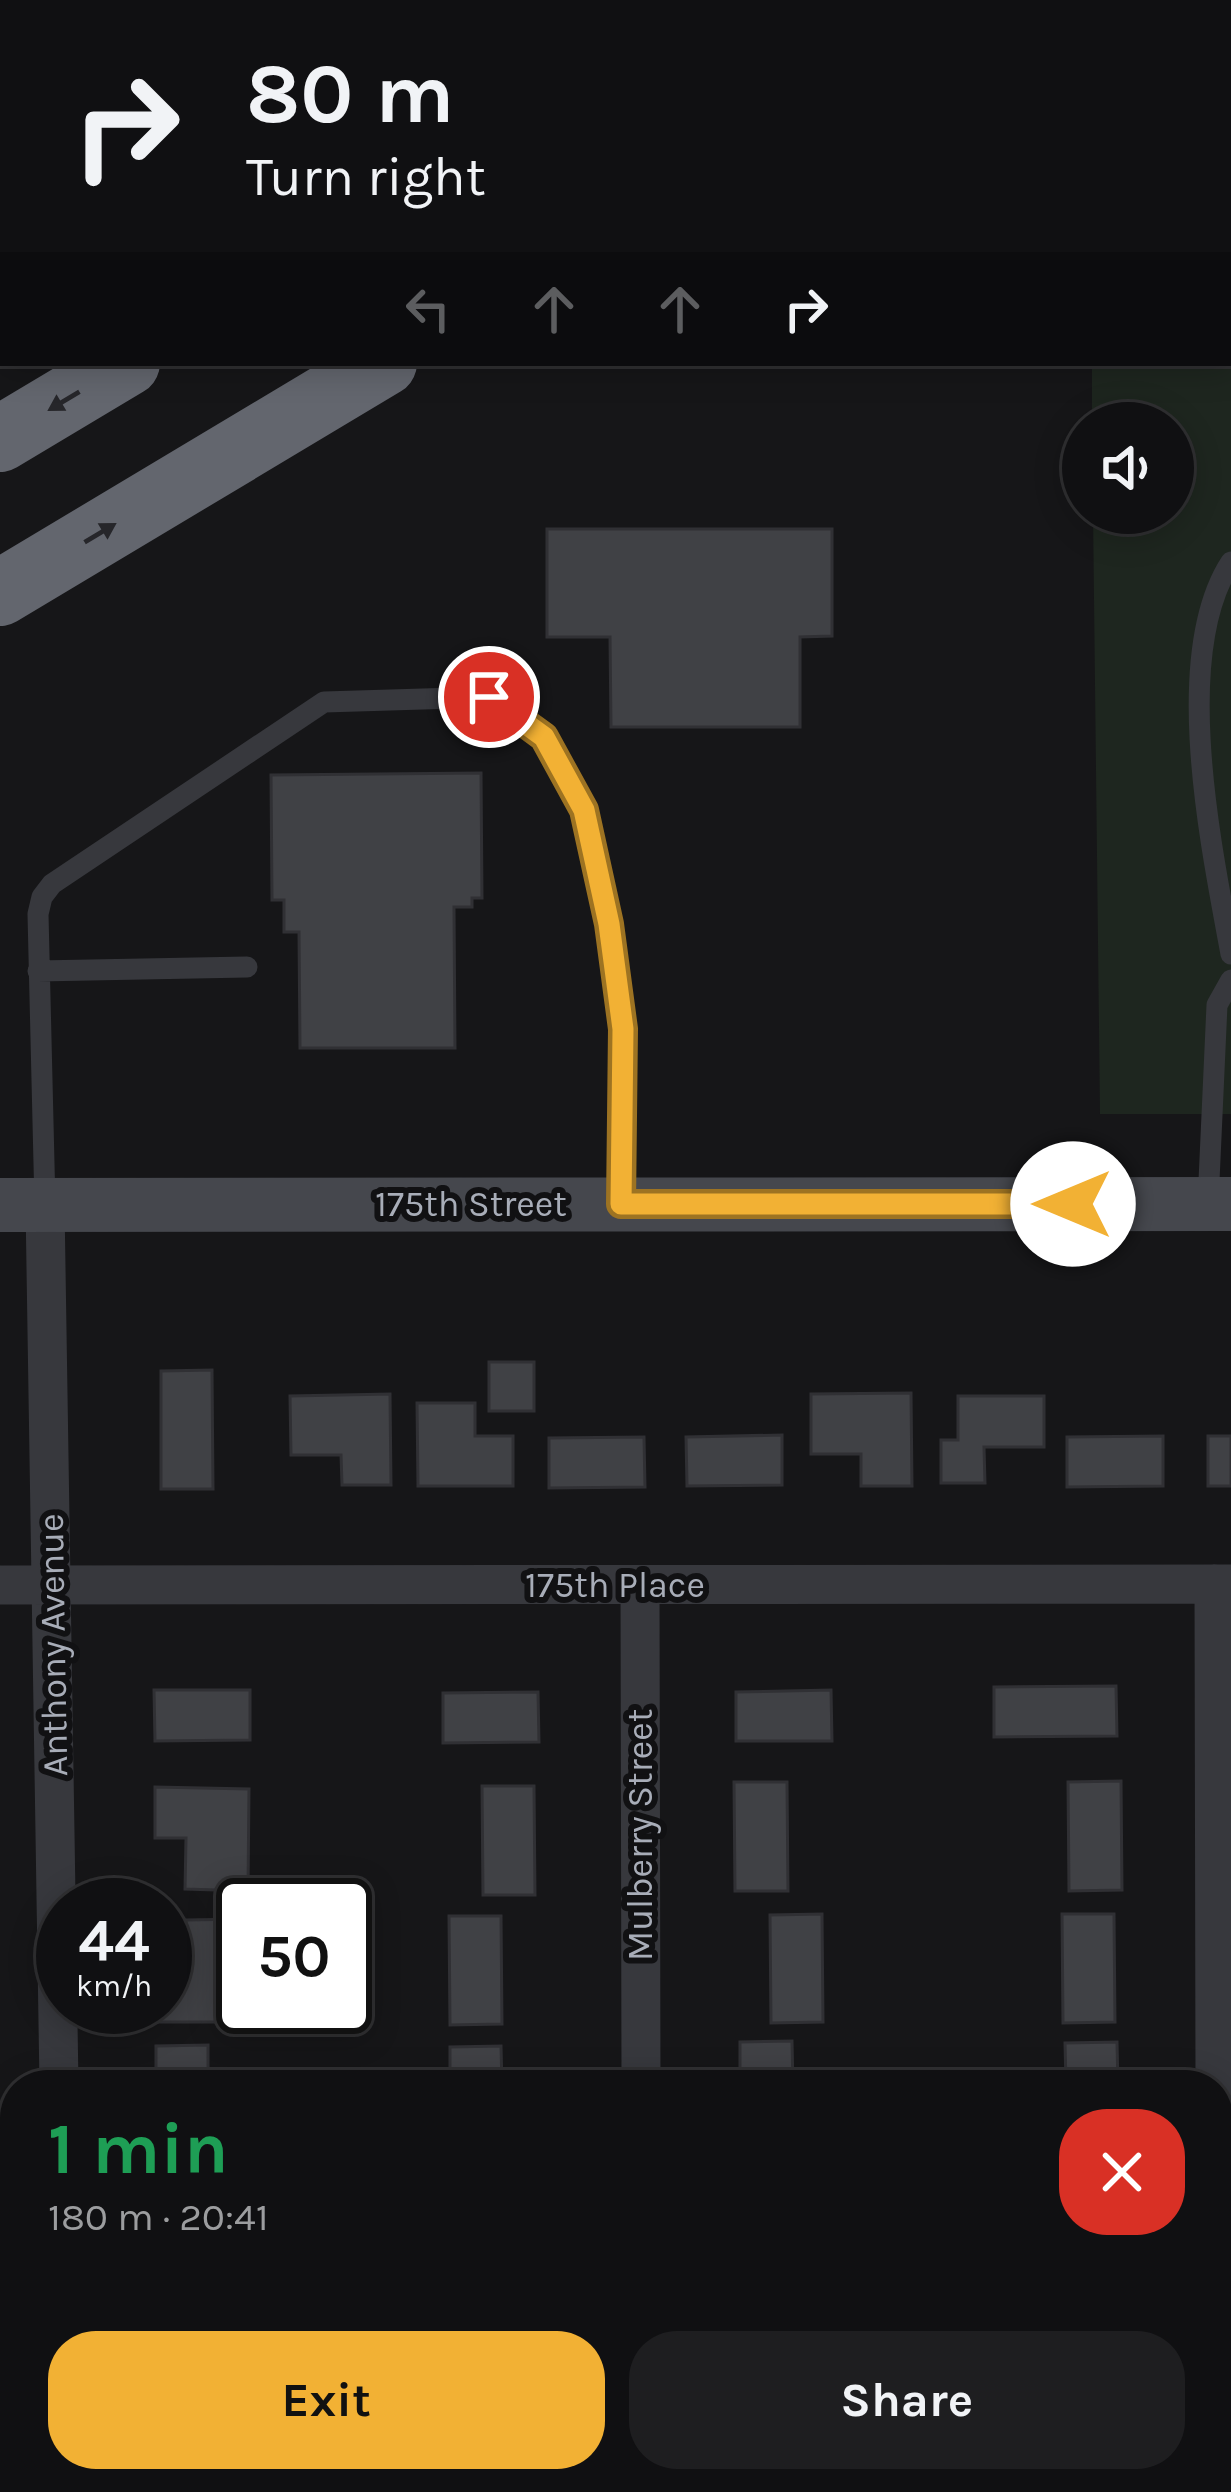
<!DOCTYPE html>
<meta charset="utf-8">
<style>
body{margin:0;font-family:Karla,sans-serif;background:#1e1e20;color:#f1f3f6;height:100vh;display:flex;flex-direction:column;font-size:45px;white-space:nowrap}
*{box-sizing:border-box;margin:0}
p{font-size:39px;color:#9c9d9f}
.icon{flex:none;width:66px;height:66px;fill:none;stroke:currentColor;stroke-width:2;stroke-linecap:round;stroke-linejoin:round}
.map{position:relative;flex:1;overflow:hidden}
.sheet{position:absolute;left:0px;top:2070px;width:1233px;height:423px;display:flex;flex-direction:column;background:#101012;border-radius:48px 48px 0 0;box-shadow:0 6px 30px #0003,0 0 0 3px #303032}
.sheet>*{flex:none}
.top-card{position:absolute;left:0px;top:0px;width:1233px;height:366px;box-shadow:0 6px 30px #0003,0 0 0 3px #303032;background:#101012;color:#f1f3f6;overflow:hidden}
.buttons{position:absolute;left:1062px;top:402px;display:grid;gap:24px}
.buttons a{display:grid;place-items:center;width:132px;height:132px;border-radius:50%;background:#101012;box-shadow:0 6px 30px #0003,0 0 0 3px #303032;font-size:60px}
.speed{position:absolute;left:36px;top:1878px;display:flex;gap:24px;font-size:60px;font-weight:700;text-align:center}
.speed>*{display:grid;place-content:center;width:156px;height:156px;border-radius:50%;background:#101012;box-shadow:0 6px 30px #0003,0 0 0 3px #303032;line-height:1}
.speed small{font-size:30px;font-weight:400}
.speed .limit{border:6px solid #111;border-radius:18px;background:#fff;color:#111}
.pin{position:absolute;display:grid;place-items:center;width:102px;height:102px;color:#fff;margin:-51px;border:6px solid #fff;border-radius:50%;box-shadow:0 3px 12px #0007}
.me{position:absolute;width:132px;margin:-66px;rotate:270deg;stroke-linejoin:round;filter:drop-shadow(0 0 9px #0008)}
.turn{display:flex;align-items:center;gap:42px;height:252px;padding:0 48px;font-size:54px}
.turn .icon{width:156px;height:156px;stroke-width:2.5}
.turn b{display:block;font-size:84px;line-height:102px}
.lanes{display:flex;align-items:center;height:114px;padding:0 48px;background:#0003;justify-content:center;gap:60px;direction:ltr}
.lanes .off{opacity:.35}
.round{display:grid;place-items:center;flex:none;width:126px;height:126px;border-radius:48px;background:#1e1e20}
.overview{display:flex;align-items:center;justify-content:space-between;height:204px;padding:0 48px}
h1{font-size:72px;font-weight:700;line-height:90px;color:#1e9e55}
.action{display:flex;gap:24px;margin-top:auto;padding:24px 48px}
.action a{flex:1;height:138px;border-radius:48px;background:#f2b134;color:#111;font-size:48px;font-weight:700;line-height:138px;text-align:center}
.action a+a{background:#1e1e20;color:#f1f3f6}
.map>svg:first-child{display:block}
.green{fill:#1e261f}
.building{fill:#404145;stroke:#303034;stroke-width:3}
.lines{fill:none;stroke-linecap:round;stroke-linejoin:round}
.lane{stroke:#37383d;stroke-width:21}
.street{stroke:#37383d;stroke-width:39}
.secondary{stroke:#45474d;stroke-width:54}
.highway{stroke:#63666e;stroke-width:66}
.oneway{fill:#26262a}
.route-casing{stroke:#9d7322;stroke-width:30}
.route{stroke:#f2b134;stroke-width:21}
.labels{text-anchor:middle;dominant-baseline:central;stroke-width:12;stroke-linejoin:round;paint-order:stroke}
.street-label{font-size:36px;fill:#a8adb8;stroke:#111113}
</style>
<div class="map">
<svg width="1231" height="2492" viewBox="0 0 1231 2492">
<rect width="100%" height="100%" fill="#161618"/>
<path class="green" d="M 1225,0 L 1231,0 L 1231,1114 L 1100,1114 L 1093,513 L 1173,513 L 1173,423 L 1092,423 L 1092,363 L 1230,363 L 1230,3 L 1220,3 Z"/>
<path class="building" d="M 547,529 L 832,529 L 832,636 L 800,637 L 800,727 L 611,727 L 610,637 L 547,637 Z
M 481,773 L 482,898 L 472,898 L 472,907 L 454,907 L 455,1048 L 300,1048 L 299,932 L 284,932 L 284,900 L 272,900 L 271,775 Z
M 489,1362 L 534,1362 L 534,1411 L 489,1411 Z
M 212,1370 L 213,1489 L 161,1489 L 161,1371 Z
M 911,1393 L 912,1486 L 861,1486 L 861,1454 L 811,1454 L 811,1394 Z
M 390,1394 L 391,1485 L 342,1485 L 341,1455 L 291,1455 L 290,1396 Z
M 958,1396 L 1044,1396 L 1044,1447 L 984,1447 L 985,1483 L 941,1483 L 941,1440 L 958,1440 Z
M 417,1403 L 475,1403 L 475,1436 L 513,1436 L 513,1486 L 418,1486 Z
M 782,1435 L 782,1485 L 687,1486 L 686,1437 Z
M 1163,1436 L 1163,1486 L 1067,1487 L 1067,1437 Z
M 1208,1436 L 1231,1436 L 1231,1486 L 1208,1486 Z
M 644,1437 L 645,1487 L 549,1488 L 549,1438 Z
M 1116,1686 L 1117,1736 L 994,1737 L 994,1687 Z
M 154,1690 L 250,1690 L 250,1740 L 155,1741 Z
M 831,1690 L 832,1741 L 736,1741 L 736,1692 Z
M 538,1692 L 539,1742 L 443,1743 L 443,1693 Z
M 1121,1781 L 1122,1890 L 1069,1891 L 1068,1782 Z
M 734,1782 L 787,1782 L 788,1891 L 735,1891 Z
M 482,1786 L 534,1786 L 535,1895 L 483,1895 Z
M 155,1787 L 249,1789 L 248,1891 L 185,1889 L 186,1838 L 155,1838 Z
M 822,1914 L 823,2022 L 771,2023 L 770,1915 Z
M 1062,1914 L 1114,1914 L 1115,2022 L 1063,2023 Z
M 449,1916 L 501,1916 L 502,2024 L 450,2025 Z
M 243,1919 L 243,2007 L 249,2007 L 249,2022 L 156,2022 L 156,2007 L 165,2007 L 165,1971 L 186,1970 L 186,1920 Z
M 792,2041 L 793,2085 L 740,2085 L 740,2042 Z
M 1117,2042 L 1118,2085 L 1066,2085 L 1065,2043 Z
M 208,2045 L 208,2085 L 156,2085 L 156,2046 Z
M 501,2046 L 502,2085 L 450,2085 L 450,2047 Z
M 187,2478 L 249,2478 L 249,2492 L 157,2492 L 156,2487 L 187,2486 Z
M 449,2478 L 501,2478 L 501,2492 L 449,2492 Z
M 768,2478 L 820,2478 L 820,2492 L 768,2492 Z
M 1063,2478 L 1116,2478 L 1116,2492 L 1063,2492 Z"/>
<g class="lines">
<path class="lane" d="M 1231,562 C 1170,655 1212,850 1231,954
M 38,971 L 247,967
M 1208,1203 L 1217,1005 L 1231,980
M 45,1205 L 38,914 L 42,897 L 52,884 L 324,702 L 489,697 L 544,737 L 584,810 L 609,924 L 623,1029 L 621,1204"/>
<path class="street" d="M 45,1205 L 59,2085
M 1214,1584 L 1215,2085
M 0,1585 L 1231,1584
M 640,1585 L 641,2085
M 0,2168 L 15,2168
M 641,2478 L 641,2492
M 1216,2478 L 1216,2492
M 59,2492 L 59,2478"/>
<path class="secondary" d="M 0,1205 L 1231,1204"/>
<path class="highway" d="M 730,3 L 735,0
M 986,3 L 991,0
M 0,439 L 127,363
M 0,593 L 384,363"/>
</g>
<defs><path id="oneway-solid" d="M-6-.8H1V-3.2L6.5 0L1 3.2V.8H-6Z" transform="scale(3)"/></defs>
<g class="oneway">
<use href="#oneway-solid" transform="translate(64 401) rotate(149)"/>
<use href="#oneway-solid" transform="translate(100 533) rotate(-31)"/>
</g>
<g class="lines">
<defs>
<path id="route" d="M 489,697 L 544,737 L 584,810 L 609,924 L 623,1029 L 621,1204 L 1073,1204"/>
</defs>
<use href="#route" class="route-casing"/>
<use href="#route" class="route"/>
</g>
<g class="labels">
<g class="street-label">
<text x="471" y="1204">175th Street</text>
<text x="615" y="1585">175th Place</text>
<text transform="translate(53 1645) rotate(-91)">Anthony Avenue</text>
<text transform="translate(640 1835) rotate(-90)">Mulberry Street</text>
</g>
</g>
</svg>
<div class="buttons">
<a><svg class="icon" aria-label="sound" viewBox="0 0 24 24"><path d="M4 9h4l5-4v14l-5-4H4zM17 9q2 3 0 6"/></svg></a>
</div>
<div class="speed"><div>44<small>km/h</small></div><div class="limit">50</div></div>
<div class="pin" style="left:489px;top:697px;background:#d93025"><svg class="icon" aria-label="arrive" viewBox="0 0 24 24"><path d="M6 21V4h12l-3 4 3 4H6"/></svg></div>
<svg class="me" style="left:1073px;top:1204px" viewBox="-20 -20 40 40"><circle r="19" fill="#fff"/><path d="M0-13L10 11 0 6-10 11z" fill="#f2b134"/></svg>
<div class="top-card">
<div class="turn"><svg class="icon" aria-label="right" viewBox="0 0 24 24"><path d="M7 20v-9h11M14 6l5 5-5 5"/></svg><div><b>80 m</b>Turn right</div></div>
<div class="lanes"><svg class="icon off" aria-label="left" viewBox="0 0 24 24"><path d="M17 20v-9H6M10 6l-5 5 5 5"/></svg><svg class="icon off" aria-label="ahead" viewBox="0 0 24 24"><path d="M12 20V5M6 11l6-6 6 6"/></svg><svg class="icon off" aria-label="ahead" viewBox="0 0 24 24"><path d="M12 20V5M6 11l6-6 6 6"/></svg><svg class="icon" aria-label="right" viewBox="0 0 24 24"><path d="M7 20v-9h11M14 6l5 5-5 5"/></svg></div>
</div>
<section class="sheet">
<div class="overview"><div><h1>1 min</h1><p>180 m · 20:41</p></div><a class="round" style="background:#d93025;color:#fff"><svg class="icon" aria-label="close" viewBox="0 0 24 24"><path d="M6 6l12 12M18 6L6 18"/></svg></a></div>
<div class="action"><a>Exit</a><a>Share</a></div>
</section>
</div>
